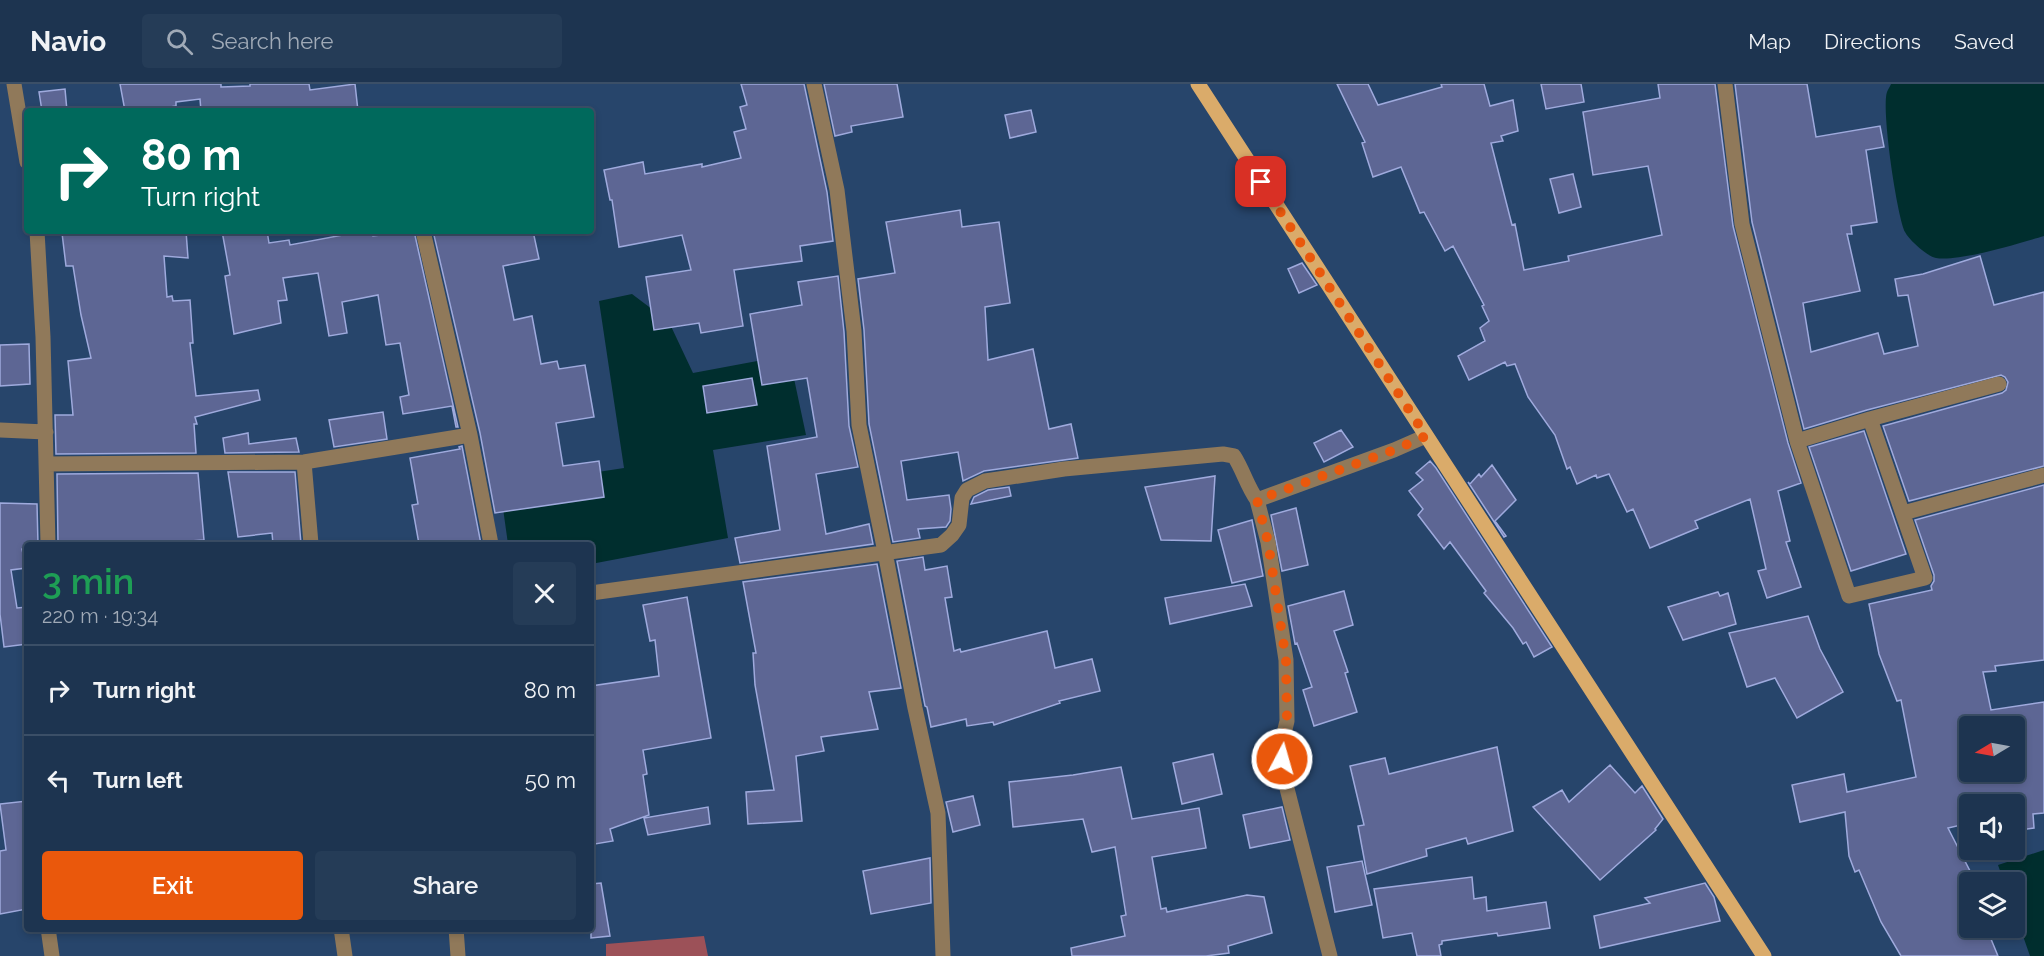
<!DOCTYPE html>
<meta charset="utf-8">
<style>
body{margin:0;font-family:Raleway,sans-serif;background:#253c57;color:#f1f3f6;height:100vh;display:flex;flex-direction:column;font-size:22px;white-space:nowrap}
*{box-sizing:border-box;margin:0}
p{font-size:20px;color:#a0aab7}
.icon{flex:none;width:33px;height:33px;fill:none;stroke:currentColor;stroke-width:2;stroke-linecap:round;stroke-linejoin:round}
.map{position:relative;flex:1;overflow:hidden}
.drawer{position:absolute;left:24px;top:458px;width:570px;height:390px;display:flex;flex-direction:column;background:#1d3450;border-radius:6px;box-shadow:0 3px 9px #0003,0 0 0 2px #3b4f67}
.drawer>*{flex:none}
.hud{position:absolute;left:24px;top:24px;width:570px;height:126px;border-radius:6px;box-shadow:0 3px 9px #0003,0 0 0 2px #3b4f67;background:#00695c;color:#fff;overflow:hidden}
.needle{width:39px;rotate:260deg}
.controls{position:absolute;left:1959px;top:632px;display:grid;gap:12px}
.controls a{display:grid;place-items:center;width:66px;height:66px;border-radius:6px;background:#1d3450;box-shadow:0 3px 9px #0003,0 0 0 2px #3b4f67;font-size:30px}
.pin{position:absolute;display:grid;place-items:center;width:51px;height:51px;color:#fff;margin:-26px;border-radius:12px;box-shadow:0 3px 9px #0006}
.me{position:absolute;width:66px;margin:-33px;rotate:6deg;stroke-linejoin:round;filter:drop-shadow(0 0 4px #0008)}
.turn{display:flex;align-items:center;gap:21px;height:126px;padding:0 18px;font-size:27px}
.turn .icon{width:78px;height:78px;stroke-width:2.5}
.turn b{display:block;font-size:42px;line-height:51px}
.round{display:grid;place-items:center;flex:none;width:63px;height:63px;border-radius:6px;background:#253c57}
.summary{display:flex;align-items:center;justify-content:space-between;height:102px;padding:0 18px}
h1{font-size:36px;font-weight:600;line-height:45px;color:#1e9e55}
.button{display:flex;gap:12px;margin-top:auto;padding:12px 18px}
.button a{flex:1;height:69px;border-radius:6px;background:#ea580c;color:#fff;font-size:24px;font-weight:600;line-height:69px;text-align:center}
.button a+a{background:#253c57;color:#f1f3f6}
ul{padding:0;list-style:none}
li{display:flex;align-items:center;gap:18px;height:90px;padding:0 18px;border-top:2px solid #3b4f67}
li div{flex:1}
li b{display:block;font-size:22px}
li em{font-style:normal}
header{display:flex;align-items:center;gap:36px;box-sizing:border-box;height:84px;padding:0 30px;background:#1d3450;border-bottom:2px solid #3b4f67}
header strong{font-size:28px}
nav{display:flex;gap:33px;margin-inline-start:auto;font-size:21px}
.search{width:420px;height:54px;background:#253c57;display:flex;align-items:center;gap:15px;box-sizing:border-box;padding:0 21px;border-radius:6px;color:#a0aab7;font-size:22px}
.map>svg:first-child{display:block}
.green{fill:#9c5158}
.water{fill:#002e2e}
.building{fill:#5d6694;stroke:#9faadd;stroke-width:1.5;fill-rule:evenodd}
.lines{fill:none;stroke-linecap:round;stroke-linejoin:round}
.minor{stroke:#90795a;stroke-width:15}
.major{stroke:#daab6a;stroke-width:15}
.route{stroke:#ea580c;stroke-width:10;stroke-dasharray:0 18}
</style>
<header>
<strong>Navio</strong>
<div class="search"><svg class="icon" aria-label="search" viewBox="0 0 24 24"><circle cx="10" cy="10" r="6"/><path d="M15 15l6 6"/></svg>Search here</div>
<nav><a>Map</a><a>Directions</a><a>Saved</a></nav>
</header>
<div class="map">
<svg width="2044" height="872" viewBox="0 0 2044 872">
<rect width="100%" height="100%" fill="#27456b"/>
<path class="green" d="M 704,852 L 708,872 L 606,872 L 606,860 Z"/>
<path class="water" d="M 1891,0 L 2044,0 L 2044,152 C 2020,159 1959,178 1936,174 C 1928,173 1909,156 1905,148 C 1897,132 1881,25 1887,8 C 1888,5 1890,3 1891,0 Z
M 632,210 L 669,238 L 693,289 L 789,271 L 806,351 L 713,366 L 728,454 L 591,480 L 591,460 L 508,460 L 500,403 L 624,384 L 599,217 Z
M 2044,766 L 2044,872 L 2030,872 L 2015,829 L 2014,798 L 2004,798 L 1998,781 Z"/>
<path class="building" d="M 120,0 L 221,0 L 221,3 L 250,2 L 250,0 L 309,0 L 310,6 L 355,0 L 358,27 L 201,27 L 200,15 L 176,18 L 176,22 L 146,27 L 125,27 Z
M 741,0 L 804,0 L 827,108 L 833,157 L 800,162 L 802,177 L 734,186 L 743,242 L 701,249 L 699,239 L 654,246 L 646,193 L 691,186 L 682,151 L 619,163 L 612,116 L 610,116 L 604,86 L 643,78 L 645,90 L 702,80 L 702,83 L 741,74 L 734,48 L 746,45 L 740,23 L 747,21 Z
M 824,0 L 897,0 L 903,33 L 851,42 L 852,48 L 835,52 Z
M 1337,0 L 1368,0 L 1378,21 L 1442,3 L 1441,0 L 1484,0 L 1490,22 L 1513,16 L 1518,47 L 1501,52 L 1503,57 L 1491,59 L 1512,141 L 1515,140 L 1524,186 L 1569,177 L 1568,172 L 1662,151 L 1648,82 L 1593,91 L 1583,28 L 1660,14 L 1658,0 L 1715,0 L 1733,142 L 1788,359 L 1801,399 L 1778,407 L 1790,457 L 1786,458 L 1801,503 L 1767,514 L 1758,487 L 1766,485 L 1750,415 L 1695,437 L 1698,444 L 1650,464 L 1633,425 L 1627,428 L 1609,390 L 1597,394 L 1596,391 L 1577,400 L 1570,383 L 1567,385 L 1555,351 L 1528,313 L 1515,280 L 1507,282 L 1505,278 L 1469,296 L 1458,272 L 1485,257 L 1480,244 L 1489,237 L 1482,222 L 1484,221 L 1453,162 L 1445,167 L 1424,128 L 1420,129 L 1401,83 L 1373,93 L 1362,59 L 1365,58 Z
M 1541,0 L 1581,0 L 1584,18 L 1546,25 Z
M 1735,0 L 1807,0 L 1816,53 L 1880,42 L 1884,63 L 1866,66 L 1877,138 L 1851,142 L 1852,150 L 1847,150 L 1860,207 L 1803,219 L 1811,268 L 1878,249 L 1884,270 L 1918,262 L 1908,211 L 1898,212 L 1895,195 L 1923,190 L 1980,172 L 1994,221 L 2044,208 L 2044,382 L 1909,417 L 1883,342 L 2002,309 L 2006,306 L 2008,298 L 2005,293 L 2001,291 L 1867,326 L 1804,345 L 1752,138 Z
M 65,5 L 67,27 L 42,27 L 39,8 Z
M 1031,26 L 1036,48 L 1010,54 L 1005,31 Z
M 1573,90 L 1581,123 L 1559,129 L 1550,95 Z
M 960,126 L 962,143 L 999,138 L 1010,219 L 985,223 L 988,276 L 1033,265 L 1049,345 L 1071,340 L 1078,374 L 984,387 L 963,397 L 958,368 L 901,377 L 907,416 L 949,411 L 951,425 L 950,437 L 946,443 L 918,445 L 920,454 L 893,458 L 869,340 L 864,246 L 858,195 L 895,189 L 886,138 Z
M 80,147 L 186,147 L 188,174 L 164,172 L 167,213 L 172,212 L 173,217 L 190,216 L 193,259 L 190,259 L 196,312 L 258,306 L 260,316 L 195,333 L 197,340 L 194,340 L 196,369 L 56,370 L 55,331 L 73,331 L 68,277 L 91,274 L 81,231 L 73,182 L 66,182 L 62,149 Z
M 222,147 L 267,147 L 269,159 L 289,156 L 290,161 L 364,147 L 372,147 L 373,152 L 414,147 L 458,343 L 456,343 L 452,322 L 403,330 L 400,313 L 409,311 L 400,259 L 386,261 L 378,211 L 342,218 L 347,249 L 329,252 L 318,189 L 283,194 L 287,216 L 278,217 L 281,239 L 234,250 L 225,192 L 230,191 Z
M 433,147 L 533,147 L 539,175 L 503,182 L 514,236 L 532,232 L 541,280 L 557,277 L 559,285 L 585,281 L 594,333 L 556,339 L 563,382 L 599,377 L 604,413 L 495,429 L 480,349 Z
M 1302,179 L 1317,201 L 1299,209 L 1288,185 Z
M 838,192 L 844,248 L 849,342 L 858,383 L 816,390 L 826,450 L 869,440 L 873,460 L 740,479 L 735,454 L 780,446 L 767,362 L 817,353 L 807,294 L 762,301 L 750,230 L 802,221 L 798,198 Z
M 29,260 L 30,300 L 0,302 L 0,261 Z
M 752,294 L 757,321 L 707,329 L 703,302 Z
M 383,328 L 387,355 L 334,363 L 329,336 Z
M 1341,346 L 1353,363 L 1324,378 L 1314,359 Z
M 1864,347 L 1906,470 L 1851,487 L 1809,363 Z
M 248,349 L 249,360 L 296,354 L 299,368 L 225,369 L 223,354 Z
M 462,362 L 481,460 L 419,460 L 412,421 L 418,420 L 410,374 L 460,365 L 459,363 Z
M 1430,377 L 1436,384 L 1552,563 L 1534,573 L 1526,558 L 1523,560 L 1513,544 L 1484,509 L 1486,507 L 1450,458 L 1444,465 L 1418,431 L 1423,425 L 1409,407 L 1423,396 L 1416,389 Z
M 1492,381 L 1516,416 L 1495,437 L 1506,452 L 1504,453 L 1468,398 L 1470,400 L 1479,390 L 1481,393 Z
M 228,388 L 295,388 L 301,460 L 273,460 L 272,449 L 238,453 Z
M 198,389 L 204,456 L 147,460 L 147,459 L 58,458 L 57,390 Z
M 1215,392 L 1211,457 L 1161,456 L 1145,403 Z
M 2044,401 L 2044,576 L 1995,582 L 1996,587 L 1983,588 L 1991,626 L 2044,618 L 2044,729 L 2033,730 L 2034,744 L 2014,747 L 2014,720 L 1970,720 L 1970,739 L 1948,744 L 1970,787 L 1970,843 L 1986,843 L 1998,872 L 1901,872 L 1881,838 L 1859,786 L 1855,788 L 1849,772 L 1845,728 L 1800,738 L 1792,701 L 1844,690 L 1847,708 L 1916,693 L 1901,616 L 1897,617 L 1879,570 L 1869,520 L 1932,506 L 1931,502 L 1934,497 L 1934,491 L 1915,436 ZM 1970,642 L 2014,642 L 2014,687 L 1970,694 Z
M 1009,403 L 1011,412 L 971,420 L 974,413 L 988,406 Z
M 0,419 L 37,420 L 38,460 L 27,460 L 27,464 L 22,465 L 26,484 L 11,486 L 17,524 L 27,523 L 27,560 L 4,563 L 0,530 Z
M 1296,424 L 1308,481 L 1282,487 L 1271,431 Z
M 1252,436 L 1263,492 L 1232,499 L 1218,446 Z
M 923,473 L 925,486 L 947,482 L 952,513 L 945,514 L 954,567 L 960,565 L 961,568 L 1047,547 L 1055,584 L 1092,575 L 1100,607 L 1059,617 L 1060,619 L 994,641 L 993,638 L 967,642 L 966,635 L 931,643 L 927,623 L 925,622 L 897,477 Z
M 877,480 L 901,604 L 869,608 L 878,645 L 821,653 L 824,667 L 796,672 L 802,737 L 748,740 L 746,708 L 774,706 L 755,601 L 753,569 L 756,569 L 743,498 Z
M 1245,500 L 1252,522 L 1170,540 L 1165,514 Z
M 1344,507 L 1353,541 L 1334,547 L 1348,588 L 1345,589 L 1357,628 L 1314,642 L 1303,606 L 1312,603 L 1297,559 L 1295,560 L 1288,522 Z
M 1718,508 L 1720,512 L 1728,509 L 1736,540 L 1683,556 L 1668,523 Z
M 687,513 L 711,654 L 643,666 L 647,690 L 643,691 L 649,731 L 610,745 L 613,757 L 595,760 L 591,740 L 591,602 L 659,592 L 655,556 L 650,557 L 643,521 Z
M 1808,532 L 1820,565 L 1843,608 L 1797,634 L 1775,594 L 1747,603 L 1729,549 Z
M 1497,663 L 1513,747 L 1468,760 L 1466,754 L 1426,765 L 1427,772 L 1367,790 L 1358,742 L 1364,741 L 1350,682 L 1385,674 L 1389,690 Z
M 1213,670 L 1222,710 L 1182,720 L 1173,679 Z
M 1610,681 L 1635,709 L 1642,702 L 1663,735 L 1655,745 L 1656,746 L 1600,796 L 1533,723 L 1562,706 L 1569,718 Z
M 1121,683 L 1132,735 L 1199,724 L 1206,764 L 1152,773 L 1161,825 L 1166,824 L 1167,828 L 1247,811 L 1264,813 L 1272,849 L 1228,862 L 1229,869 L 1206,872 L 1072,872 L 1071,864 L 1125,852 L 1121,832 L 1126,831 L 1115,763 L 1092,768 L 1083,735 L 1013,743 L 1009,698 L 1073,691 Z
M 973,712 L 980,741 L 953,748 L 946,718 Z
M 27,717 L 27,825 L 0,830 L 0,767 L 6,766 L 0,720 Z
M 708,723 L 710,740 L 648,751 L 644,734 Z
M 1282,723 L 1290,756 L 1250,764 L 1243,731 Z
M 930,774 L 931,819 L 871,830 L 863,787 Z
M 1362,777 L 1372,821 L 1335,828 L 1327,783 Z
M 1472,793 L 1474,815 L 1486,813 L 1487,827 L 1546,818 L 1550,844 L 1498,852 L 1497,849 L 1442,857 L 1442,860 L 1439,861 L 1441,872 L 1417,872 L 1412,849 L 1383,854 L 1374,805 Z
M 601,799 L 610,852 L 591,854 L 591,800 Z
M 1705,799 L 1714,813 L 1720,837 L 1600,864 L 1594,832 L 1650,819 L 1645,814 Z"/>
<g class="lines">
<path class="minor" d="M 14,0 L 27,78
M 814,0 L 837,106 L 854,247 L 859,341 L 885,468 L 915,624 L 938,729 L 943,872
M 1725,0 L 1742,140 L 1797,357 L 1849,512 L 1925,494 L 1870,335 L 1797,357
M 37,147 L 43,253 L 48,460
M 423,147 L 470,351 L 491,460
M 1870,335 L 1999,300
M 0,346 L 46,348
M 304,378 L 311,460
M 46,380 L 304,378 L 470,351
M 1257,416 L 1268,458 L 1286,576 L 1287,637 L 1281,662 L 1283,689 L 1330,872
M 1903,429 L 2044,391
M 591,509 L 941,461 L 952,451 L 959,441 L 962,414 L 967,406 L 985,397 L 1064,385 L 1223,370 L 1234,372 C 1243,386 1247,402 1257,416 L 1394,366 L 1426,352
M 48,844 L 52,872
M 341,844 L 345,872
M 456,844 L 458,872"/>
<path class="major" d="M 1198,0 L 1764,872"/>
</g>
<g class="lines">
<path class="route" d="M 1261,98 L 1426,352 L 1394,366 L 1257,416 L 1268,458 L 1286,576 L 1287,637 L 1281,662 L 1282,675"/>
</g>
</svg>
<div class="controls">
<a><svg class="needle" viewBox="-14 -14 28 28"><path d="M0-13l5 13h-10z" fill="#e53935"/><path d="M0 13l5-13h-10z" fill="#a0aab7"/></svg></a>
<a><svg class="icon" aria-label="sound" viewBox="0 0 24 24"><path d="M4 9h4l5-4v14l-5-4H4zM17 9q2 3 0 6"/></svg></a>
<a><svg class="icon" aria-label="layers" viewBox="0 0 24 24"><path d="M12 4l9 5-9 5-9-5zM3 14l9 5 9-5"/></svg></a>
</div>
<div class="pin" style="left:1261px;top:98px;background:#d93025"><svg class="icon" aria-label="arrive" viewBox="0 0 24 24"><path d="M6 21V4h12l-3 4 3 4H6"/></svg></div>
<svg class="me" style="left:1282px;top:675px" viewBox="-20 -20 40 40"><circle r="17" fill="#ea580c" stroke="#fff" stroke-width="3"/><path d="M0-11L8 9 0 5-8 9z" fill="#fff"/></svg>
<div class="hud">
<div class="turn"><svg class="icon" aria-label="right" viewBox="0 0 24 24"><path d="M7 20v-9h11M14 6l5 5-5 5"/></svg><div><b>80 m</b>Turn right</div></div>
</div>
<section class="drawer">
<div class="summary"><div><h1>3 min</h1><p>220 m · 19:34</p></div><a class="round"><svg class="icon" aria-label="close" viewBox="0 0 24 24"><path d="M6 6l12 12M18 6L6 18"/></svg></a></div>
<ul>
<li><svg class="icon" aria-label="right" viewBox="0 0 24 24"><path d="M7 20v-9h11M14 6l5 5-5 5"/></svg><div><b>Turn right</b></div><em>80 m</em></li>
<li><svg class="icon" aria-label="left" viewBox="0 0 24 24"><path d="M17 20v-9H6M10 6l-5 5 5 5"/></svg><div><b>Turn left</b></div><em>50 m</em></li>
</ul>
<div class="button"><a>Exit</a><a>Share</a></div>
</section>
</div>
